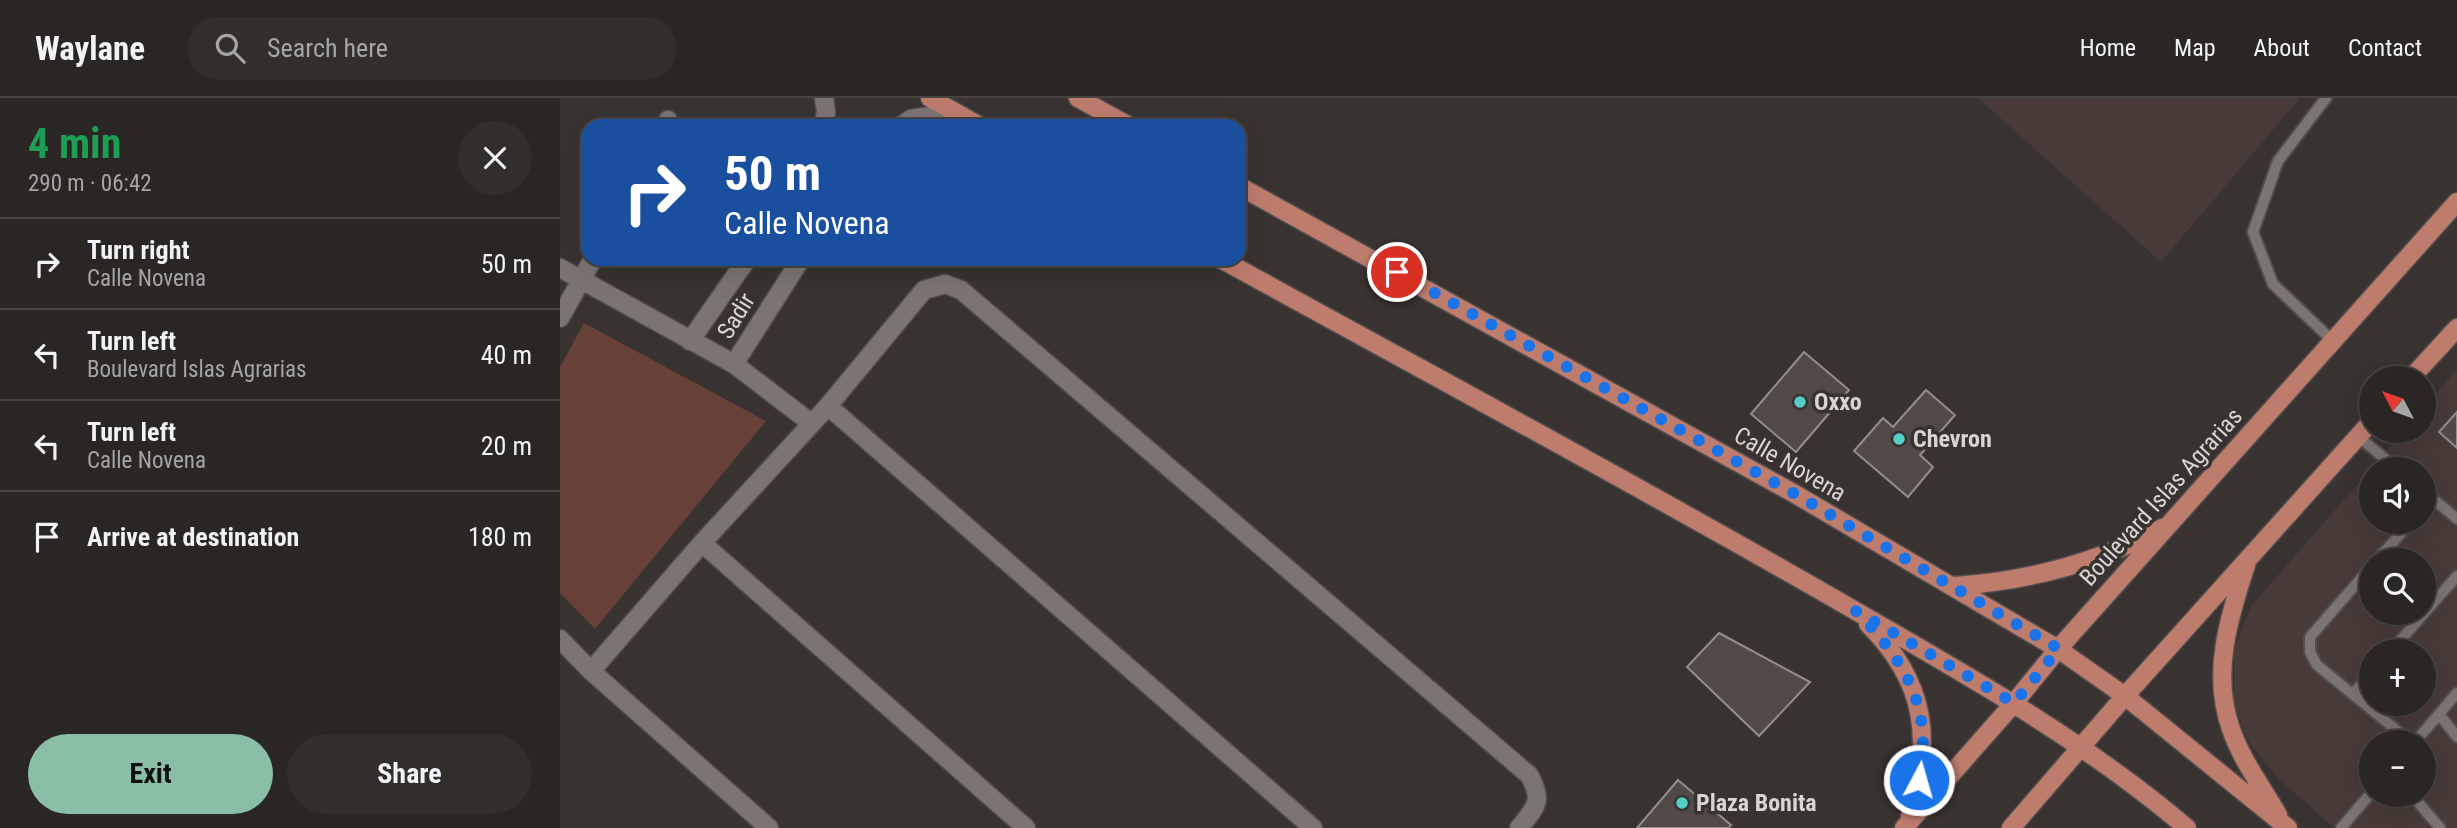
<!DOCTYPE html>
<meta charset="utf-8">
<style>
body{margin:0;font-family:"Roboto Condensed",sans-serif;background:#322e2c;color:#f1f3f6;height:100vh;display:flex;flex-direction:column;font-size:26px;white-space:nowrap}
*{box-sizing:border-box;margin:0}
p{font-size:23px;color:#a5a5a6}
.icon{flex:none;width:38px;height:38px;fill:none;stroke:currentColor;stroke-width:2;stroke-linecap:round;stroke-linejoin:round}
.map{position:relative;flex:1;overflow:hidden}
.panel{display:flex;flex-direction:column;background:#2a2624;width:560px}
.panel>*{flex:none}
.guide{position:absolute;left:21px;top:21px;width:665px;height:147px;border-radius:21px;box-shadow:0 7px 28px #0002,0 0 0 2px #464341;background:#1a4fa0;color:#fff;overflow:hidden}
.needle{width:46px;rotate:311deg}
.tools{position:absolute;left:1799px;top:268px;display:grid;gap:14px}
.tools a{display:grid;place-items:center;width:77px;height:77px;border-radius:50%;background:#2a2624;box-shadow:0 7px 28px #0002,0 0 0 2px #464341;font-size:35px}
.pin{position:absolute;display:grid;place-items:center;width:60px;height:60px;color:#fff;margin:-30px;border:4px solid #fff;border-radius:50%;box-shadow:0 2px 7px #0007}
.me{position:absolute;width:77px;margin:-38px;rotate:6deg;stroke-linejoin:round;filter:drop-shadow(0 0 5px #0008)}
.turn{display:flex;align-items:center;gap:24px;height:147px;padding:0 28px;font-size:32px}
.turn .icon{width:91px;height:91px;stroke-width:2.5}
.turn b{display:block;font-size:49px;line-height:60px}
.round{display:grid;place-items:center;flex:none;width:74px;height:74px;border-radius:37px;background:#322e2c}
.overview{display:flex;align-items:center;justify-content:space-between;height:119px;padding:0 28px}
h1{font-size:42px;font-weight:700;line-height:52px;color:#1e9e55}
.action{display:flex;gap:14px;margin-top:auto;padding:14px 28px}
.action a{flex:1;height:80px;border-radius:42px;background:#8abfa5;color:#111;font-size:28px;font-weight:700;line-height:80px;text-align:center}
.action a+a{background:#322e2c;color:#f1f3f6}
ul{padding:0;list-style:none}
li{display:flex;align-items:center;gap:21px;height:91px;padding:0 28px;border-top:2px solid #464341}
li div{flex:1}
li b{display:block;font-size:26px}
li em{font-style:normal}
header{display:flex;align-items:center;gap:42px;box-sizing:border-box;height:98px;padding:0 35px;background:#2a2624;border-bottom:2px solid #464341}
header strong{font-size:33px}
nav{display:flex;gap:38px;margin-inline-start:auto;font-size:24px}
.search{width:490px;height:63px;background:#322e2c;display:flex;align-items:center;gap:18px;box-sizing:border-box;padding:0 24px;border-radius:38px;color:#a5a5a6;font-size:26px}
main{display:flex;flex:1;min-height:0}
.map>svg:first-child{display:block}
.built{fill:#473a37;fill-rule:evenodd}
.green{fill:#674037}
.building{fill:#504948;stroke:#948d8b;stroke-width:2}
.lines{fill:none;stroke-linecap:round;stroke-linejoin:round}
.lane-casing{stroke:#534e4d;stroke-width:14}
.street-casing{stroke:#534e4d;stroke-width:21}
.primary-casing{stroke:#534e4d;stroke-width:21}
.lane{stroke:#7b7472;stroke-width:10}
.street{stroke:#7b7472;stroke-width:18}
.primary{stroke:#be7c6d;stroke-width:18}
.route{stroke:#1a73e8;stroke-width:12;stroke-dasharray:0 21.6}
.poi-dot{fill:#54cdc7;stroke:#383230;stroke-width:2.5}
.labels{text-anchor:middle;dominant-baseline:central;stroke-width:7;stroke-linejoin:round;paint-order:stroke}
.street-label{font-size:24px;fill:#d9d5d4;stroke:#383230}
.poi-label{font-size:24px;font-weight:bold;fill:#d9d5d4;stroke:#383230;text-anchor:start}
</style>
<header>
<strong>Waylane</strong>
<div class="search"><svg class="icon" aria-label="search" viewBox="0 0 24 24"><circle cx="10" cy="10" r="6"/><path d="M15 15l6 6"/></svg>Search here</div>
<nav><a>Home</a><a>Map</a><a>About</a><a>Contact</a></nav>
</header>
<main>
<section class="panel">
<div class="overview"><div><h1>4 min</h1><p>290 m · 06:42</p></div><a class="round"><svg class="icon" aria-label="close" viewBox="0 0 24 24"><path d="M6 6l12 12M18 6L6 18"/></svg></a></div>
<ul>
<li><svg class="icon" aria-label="right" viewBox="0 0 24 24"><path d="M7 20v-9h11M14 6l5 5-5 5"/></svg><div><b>Turn right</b><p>Calle Novena</p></div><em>50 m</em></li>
<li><svg class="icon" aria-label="left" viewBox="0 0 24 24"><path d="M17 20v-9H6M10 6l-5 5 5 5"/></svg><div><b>Turn left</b><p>Boulevard Islas Agrarias</p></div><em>40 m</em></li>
<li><svg class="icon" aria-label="left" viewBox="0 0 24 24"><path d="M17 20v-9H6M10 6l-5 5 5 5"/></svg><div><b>Turn left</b><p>Calle Novena</p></div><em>20 m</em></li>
<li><svg class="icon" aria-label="arrive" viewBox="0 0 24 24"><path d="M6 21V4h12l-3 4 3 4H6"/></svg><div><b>Arrive at destination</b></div><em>180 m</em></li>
</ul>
<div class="action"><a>Exit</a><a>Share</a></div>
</section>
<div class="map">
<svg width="1897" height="730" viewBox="0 0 1897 730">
<rect width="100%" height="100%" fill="#383230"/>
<path class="built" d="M 1418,0 L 1740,0 L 1601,164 Z
M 1897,271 L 1897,730 L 1774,730 L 1719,681 L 1690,646 L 1674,608 L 1674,552 L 1691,508 L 1844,333 L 1864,332 L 1864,309 ZM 1811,371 L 1864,371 L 1864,424 L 1811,424 ZM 1811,462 L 1864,462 L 1864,514 L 1811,514 ZM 1811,553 L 1864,553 L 1864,606 L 1811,606 ZM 1811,644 L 1864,644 L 1864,696 L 1811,696 Z"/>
<path class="green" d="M 24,225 L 206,323 L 35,531 L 0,495 L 0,269 Z"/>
<path class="building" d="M 1244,254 L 1289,292 L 1236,354 L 1191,316 Z
M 1366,292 L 1395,317 L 1360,357 L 1373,369 L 1348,399 L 1294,353 L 1323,320 L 1333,329 Z
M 1897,314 L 1897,350 L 1879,334 Z
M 1159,535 L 1250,584 L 1199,638 L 1127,569 Z
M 1118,682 L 1171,727 L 1169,730 L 1077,730 Z"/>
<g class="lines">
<defs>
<path id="lane" d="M 1766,0 L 1718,63 L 1693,134 L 1713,186 L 1773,243
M 1798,338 L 1837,371
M 1864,393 L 1897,421
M 1817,462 L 1851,424
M 1811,469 L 1750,539 L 1750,554 L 1757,567 L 1851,644
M 1831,553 L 1897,478
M 1793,596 L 1811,575
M 1879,616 L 1897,639
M 1855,644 L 1897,595
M 1851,696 L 1880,730
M 1781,730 L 1811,695"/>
<path id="street" d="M 105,28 L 108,22
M 263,28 L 266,14 L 264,0
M 341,28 L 351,21 L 395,14
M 0,170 L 174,266 L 251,325
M 0,220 L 33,161
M 130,243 L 187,161
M 174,266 L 241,161
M 268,308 L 753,730
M 142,445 L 466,730
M 0,541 L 31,573 L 209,730
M 31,573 L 142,445 L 268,308 L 364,192 L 385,186 L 401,192 L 969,677 C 984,703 976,709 959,730"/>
<path id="primary" d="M 370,0 L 420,28
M 518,0 L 569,28
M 679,88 L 1235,396 L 1498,551 L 1565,598 L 1728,730
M 661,161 C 864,273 1068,382 1268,497 C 1392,569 1518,637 1627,730
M 1851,280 L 1897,230
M 1686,467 C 1669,519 1651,576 1671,631 C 1681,661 1702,689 1718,717
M 1394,488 C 1468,483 1536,466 1602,430
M 1308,526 C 1367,585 1372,642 1350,719
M 1344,730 L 1454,605 L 1498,551 L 1897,104
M 1451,730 L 1565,598 L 1811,324"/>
</defs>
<use href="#lane" class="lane-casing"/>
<use href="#street" class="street-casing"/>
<use href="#primary" class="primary-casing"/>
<use href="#lane" class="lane"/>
<use href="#street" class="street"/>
<use href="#primary" class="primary"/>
</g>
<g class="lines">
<path class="route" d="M 837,174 L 1235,396 L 1499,551 L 1454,605 L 1296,513 C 1345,563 1374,610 1359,682"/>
</g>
<g class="poi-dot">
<circle cx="1240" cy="304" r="7"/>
<circle cx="1339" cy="341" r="7"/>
<circle cx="1122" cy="705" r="7"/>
</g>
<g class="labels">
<g class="street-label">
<text transform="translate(176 218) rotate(-58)">Sadir</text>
<text transform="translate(1230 366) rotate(30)">Calle Novena</text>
<text transform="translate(1601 399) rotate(-48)">Boulevard Islas Agrarias</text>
</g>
<g class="poi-label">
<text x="1254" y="304">Oxxo</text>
<text x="1353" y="341">Chevron</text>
<text x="1136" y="705">Plaza Bonita</text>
</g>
</g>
</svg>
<div class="tools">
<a><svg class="needle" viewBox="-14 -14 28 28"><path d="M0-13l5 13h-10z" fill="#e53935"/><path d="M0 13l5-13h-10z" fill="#a5a5a6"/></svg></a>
<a><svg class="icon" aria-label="sound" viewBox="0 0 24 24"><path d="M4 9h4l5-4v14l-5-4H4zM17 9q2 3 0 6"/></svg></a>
<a><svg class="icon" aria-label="search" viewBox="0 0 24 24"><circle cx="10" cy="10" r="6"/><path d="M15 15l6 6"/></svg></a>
<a>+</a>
<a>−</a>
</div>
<div class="pin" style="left:837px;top:174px;background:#d93025"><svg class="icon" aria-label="arrive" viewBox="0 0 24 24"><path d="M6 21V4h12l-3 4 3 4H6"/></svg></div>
<svg class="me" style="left:1359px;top:682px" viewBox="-20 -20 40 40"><circle r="17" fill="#1a73e8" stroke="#fff" stroke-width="3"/><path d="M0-11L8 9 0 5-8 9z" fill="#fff"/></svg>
<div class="guide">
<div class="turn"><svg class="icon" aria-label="right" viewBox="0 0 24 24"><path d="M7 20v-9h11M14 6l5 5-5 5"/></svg><div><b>50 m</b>Calle Novena</div></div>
</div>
</div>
</main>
